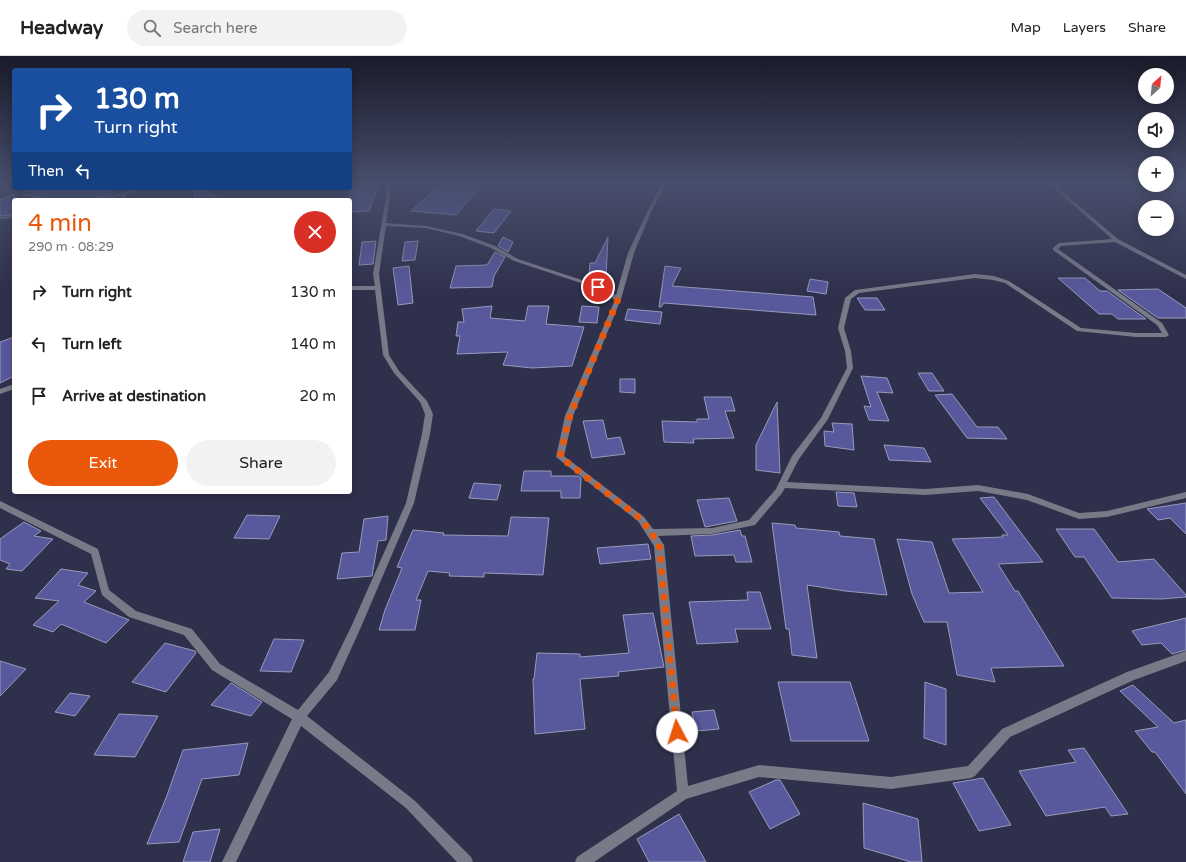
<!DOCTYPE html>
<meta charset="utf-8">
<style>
body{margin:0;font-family:"Varela Round",sans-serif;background:#f2f2f2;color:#222;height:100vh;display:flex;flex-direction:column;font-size:15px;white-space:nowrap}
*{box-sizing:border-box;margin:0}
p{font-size:13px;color:#767676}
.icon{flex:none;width:22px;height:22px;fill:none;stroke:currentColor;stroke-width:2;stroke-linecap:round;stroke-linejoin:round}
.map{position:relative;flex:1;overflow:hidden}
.sheet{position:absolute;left:12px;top:142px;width:340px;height:296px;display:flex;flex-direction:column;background:#fff;border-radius:4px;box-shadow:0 2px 10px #0003}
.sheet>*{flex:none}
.hud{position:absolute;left:12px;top:12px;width:340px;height:122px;border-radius:4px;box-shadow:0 2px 10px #0003;background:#1a4fa0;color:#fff;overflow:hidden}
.needle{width:26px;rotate:27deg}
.tools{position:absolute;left:1138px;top:12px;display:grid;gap:8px}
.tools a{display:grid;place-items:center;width:36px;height:36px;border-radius:50%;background:#fff;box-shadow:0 2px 10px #0003;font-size:20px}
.pin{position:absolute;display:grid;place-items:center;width:34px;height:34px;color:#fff;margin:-17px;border:2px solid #fff;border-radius:50%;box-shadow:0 1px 4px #0007}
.me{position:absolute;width:44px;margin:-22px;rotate:355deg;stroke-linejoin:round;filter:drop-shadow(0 0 3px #0008)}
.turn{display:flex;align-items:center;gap:14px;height:84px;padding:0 16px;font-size:18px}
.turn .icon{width:52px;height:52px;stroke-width:2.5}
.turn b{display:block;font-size:28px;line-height:34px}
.then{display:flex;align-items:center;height:38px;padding:0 16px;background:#0003;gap:8px;font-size:15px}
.round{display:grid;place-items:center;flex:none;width:42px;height:42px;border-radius:21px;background:#f2f2f2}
.headline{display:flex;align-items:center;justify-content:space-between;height:68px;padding:0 16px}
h1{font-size:24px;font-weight:600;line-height:30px;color:#ea580c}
.action{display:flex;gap:8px;margin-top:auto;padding:8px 16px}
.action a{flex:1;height:46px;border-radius:24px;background:#ea580c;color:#fff;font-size:16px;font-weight:600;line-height:46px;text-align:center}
.action a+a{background:#f2f2f2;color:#222}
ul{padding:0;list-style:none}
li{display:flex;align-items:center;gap:12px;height:52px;padding:0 16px}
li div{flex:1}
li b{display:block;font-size:15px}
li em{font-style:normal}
header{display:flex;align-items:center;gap:24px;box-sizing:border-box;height:56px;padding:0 20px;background:#fff;border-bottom:1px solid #e0e0e0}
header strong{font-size:19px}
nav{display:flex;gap:22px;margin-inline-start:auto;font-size:14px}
.search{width:280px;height:36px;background:#f2f2f2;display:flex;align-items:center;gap:10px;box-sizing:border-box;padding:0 14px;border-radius:22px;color:#767676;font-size:15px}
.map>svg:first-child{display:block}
.building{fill:#58589d;stroke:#989bbb}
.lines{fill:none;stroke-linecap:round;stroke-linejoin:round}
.minor{fill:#797a88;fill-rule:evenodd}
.route{stroke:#ea580c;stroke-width:7;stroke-dasharray:0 12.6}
</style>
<header>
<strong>Headway</strong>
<div class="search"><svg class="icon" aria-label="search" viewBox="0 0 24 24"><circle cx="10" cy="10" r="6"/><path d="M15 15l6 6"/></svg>Search here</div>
<nav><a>Map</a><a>Layers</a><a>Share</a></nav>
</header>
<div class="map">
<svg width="1186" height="806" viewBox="0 0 1186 806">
<rect width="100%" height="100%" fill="#2f304b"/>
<path class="building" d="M 444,126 L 483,127 L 456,159 L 411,155 Z
M 379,127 L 369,155 L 350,156 L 350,128 Z
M 23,132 L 111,132 L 115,137 L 89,144 L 53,144 L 23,139 Z
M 194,132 L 203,132 L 221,144 L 195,144 Z
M 14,138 L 14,159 L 0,160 L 0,144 Z
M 494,153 L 511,155 L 494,177 L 476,175 Z
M 503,181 L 513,186 L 508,196 L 498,190 Z
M 608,181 L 606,220 L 589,220 L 590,207 L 595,207 Z
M 376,185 L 373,208 L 359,209 L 362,186 Z
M 418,185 L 415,204 L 402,205 L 405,186 Z
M 495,196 L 505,201 L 494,220 L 492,231 L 450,232 L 456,210 L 487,209 Z
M 409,210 L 413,247 L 398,249 L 393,212 Z
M 665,210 L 681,212 L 672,230 L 813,241 L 816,259 L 664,247 L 661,251 L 659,251 Z
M 1058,222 L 1085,222 L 1100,235 L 1107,235 L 1146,263 L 1118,263 L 1112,258 L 1099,258 Z
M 810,223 L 828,226 L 826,238 L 807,235 Z
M 1158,233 L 1186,252 L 1186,262 L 1158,262 L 1118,234 Z
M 857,242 L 877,242 L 885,254 L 865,254 Z
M 492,250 L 490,262 L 525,265 L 528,250 L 549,250 L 546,268 L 584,271 L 572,310 L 532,312 L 503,309 L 508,296 L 457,298 L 460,280 L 456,280 L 458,266 L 464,266 L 462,253 Z
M 582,250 L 599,251 L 597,267 L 579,266 Z
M 628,253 L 662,256 L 660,268 L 625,264 Z
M 14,281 L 14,320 L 0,327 L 0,286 Z
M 918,317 L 932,317 L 944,335 L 929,335 Z
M 861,320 L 887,322 L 893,337 L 877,336 L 889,365 L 869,364 L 864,350 L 871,351 Z
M 620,323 L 635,323 L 635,337 L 620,336 Z
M 952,338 L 977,371 L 998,371 L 1007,383 L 967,382 L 935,339 Z
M 704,341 L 731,341 L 735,355 L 725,355 L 734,382 L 693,383 L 694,387 L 664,386 L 662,365 L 697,366 L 697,363 L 709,363 Z
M 777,346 L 780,417 L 756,414 L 756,389 Z
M 603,364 L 607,383 L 620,381 L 625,398 L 592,402 L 583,365 Z
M 832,367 L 852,368 L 854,394 L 825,390 L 824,375 L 834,376 Z
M 884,389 L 924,392 L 931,406 L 889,404 Z
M 524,415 L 551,415 L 551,420 L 578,420 L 581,422 L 580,442 L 561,442 L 561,435 L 521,435 Z
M 474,427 L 501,429 L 497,444 L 469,442 Z
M 836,436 L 854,437 L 857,451 L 838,450 Z
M 994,441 L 1043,506 L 998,508 L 1015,535 L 1018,535 L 1064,610 L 991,612 L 995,626 L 957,619 L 947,566 L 924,566 L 912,538 L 897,483 L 932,486 L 949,537 L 983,536 L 952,483 L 1003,481 L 1002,479 L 1008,479 L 980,442 Z
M 729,442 L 737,465 L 705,471 L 697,444 Z
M 1186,447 L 1186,478 L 1170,462 L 1158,464 L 1147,453 Z
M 247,459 L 280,460 L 269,483 L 234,482 Z
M 388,460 L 386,484 L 378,485 L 372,520 L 337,523 L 342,497 L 359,496 L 364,463 Z
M 511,461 L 549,462 L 543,519 L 484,517 L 484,521 L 449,520 L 450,517 L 428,515 L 416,544 L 421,544 L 415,574 L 379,574 L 385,554 L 402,512 L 397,511 L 413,474 L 444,477 L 443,479 L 508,480 Z
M 24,466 L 41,475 L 34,480 L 53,483 L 22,515 L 6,513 L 10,508 L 0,504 L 0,483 Z
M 772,467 L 795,469 L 796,472 L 839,476 L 840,480 L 874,483 L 887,539 L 845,535 L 807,529 L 817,602 L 792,599 L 789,573 L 786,573 Z
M 1056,473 L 1094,473 L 1118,506 L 1154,503 L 1186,539 L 1186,541 L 1161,543 L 1112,542 L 1084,501 L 1075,501 Z
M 740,474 L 742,480 L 745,480 L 752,506 L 736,506 L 734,499 L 695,500 L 691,480 L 712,479 Z
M 648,488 L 651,503 L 600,508 L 597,492 Z
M 61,513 L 88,517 L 78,529 L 96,535 L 84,546 L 129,564 L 106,587 L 61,568 L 53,576 L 33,569 L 59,545 L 35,542 Z
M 747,536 L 760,536 L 771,573 L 735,573 L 738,586 L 697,588 L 689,546 L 748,544 Z
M 653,557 L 664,611 L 618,616 L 619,620 L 580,623 L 585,673 L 535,678 L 533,623 L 534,623 L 537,597 L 580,598 L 580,601 L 629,597 L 623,559 Z
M 1186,562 L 1186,594 L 1172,598 L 1161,587 L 1142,589 L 1132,575 Z
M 274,583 L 304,584 L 291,616 L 260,615 Z
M 165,587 L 195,595 L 196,597 L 166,636 L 132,626 Z
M 0,605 L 26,613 L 0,640 Z
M 778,626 L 850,626 L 869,685 L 791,685 Z
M 925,626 L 946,633 L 946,689 L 924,682 Z
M 231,627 L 262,646 L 251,660 L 211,649 Z
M 1133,629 L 1174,667 L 1186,664 L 1186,738 L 1155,696 L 1152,696 L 1135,675 L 1158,671 L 1120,635 Z
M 70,637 L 90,640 L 75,660 L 55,656 Z
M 714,654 L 719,673 L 696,675 L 692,656 Z
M 119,658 L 158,660 L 135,701 L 94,699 Z
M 248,687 L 239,719 L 202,723 L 179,786 L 147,788 L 166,742 L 183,694 Z
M 1084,692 L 1128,758 L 1111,760 L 1105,751 L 1046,760 L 1019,715 L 1076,706 L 1068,694 Z
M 983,722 L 1011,769 L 979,775 L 953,727 Z
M 776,724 L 780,724 L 800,758 L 770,773 L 749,736 Z
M 863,747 L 918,763 L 922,806 L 911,806 L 864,792 Z
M 679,758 L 706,806 L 649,806 L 637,783 Z
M 220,773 L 210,806 L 183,806 L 193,776 Z"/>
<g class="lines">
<path class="minor" d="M 385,126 L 389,126 L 390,141 L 386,167 L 426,170 L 463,178 L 495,190 L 518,203 L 600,230 L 616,239 L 628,197 L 647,156 L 663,126 L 667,126 L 651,156 L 634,197 L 621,243 L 573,360 L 564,400 L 644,461 L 653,473 L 712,472 L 749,464 L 776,433 L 792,400 L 821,362 L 847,312 L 845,295 L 838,272 L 845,242 L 855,234 L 975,218 L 994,220 L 1009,225 L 1081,272 L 1136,277 L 1162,277 L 1157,269 L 1053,194 L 1053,192 L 1059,187 L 1112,183 L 1047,126 L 1051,126 L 1118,183 L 1186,219 L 1186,223 L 1184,222 L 1115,186 L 1061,190 L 1058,193 L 1162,267 L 1169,279 L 1166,281 L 1136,281 L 1077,275 L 1005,227 L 993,224 L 975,222 L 859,237 L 851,243 L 844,272 L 851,295 L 853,312 L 828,363 L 799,403 L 787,426 L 925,433 L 978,429 L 1028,438 L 1079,457 L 1107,455 L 1186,436 L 1186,442 L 1107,461 L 1079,463 L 1027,444 L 978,435 L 925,439 L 785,432 L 782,437 L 755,469 L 712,478 L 658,480 L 664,489 L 688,730 L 759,709 L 891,721 L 968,710 L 1002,673 L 1127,616 L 1186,595 L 1186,605 L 1134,624 L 1010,681 L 975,720 L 971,722 L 891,733 L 759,721 L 686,743 L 594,806 L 575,806 L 577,801 L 677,735 L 654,490 L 638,465 L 556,401 L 565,360 L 615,244 L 596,232 L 514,205 L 491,192 L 459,180 L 426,172 L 386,170 L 379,218 L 389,299 L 399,315 L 427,345 L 433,358 L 430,378 L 414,447 L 361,571 L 337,624 L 307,660 L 414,744 L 471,801 L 473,806 L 457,806 L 406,752 L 301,670 L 236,806 L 222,806 L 292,663 L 212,614 L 184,579 L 129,561 L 102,539 L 91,498 L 0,452 L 0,445 L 98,493 L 109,534 L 136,555 L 192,573 L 220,608 L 298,654 L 329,616 L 351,571 L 406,447 L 422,378 L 425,358 L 420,346 L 394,317 L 383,299 L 375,234 L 350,234 L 350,230 L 375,230 L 373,218 L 386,141 Z
M 134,132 L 140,132 L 126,139 L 126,144 L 122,144 L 122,140 L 99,144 L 90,144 L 123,137 Z
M 14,160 L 14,162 L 0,163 L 0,161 Z
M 14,328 L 14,333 L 0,338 L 0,333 Z"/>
</g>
<linearGradient id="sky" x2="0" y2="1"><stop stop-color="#1a1a29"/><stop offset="0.53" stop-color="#474e6c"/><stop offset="1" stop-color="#474e6c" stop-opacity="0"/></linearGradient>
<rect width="1186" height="239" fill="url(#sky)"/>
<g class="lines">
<path class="route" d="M 598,231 L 618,243 L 570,360 L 560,401 L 641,463 L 659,488 L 677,676"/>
</g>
</svg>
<div class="tools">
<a><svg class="needle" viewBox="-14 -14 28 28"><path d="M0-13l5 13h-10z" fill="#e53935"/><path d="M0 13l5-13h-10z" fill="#767676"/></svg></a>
<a><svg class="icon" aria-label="sound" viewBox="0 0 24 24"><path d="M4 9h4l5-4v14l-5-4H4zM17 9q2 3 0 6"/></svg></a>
<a>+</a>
<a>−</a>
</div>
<div class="pin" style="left:598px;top:231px;background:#d93025"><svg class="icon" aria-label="arrive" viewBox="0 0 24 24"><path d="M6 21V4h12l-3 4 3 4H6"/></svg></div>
<svg class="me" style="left:677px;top:676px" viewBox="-20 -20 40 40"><circle r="19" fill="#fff"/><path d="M0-13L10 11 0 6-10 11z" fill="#ea580c"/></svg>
<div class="hud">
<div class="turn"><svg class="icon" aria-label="right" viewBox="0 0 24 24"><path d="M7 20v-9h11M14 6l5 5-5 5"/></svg><div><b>130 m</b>Turn right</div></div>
<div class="then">Then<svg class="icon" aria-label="left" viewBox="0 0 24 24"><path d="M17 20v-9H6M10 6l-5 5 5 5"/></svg></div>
</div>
<section class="sheet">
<div class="headline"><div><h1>4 min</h1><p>290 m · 08:29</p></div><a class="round" style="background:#d93025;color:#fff"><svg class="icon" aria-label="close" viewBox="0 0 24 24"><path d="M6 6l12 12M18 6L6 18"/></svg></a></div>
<ul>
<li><svg class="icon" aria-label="right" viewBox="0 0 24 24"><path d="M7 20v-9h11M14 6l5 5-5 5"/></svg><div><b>Turn right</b></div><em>130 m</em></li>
<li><svg class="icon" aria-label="left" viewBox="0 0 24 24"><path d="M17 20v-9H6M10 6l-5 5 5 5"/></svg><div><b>Turn left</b></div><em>140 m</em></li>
<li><svg class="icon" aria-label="arrive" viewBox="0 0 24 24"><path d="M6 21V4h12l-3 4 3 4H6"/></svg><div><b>Arrive at destination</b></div><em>20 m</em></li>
</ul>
<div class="action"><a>Exit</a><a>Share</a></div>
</section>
</div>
